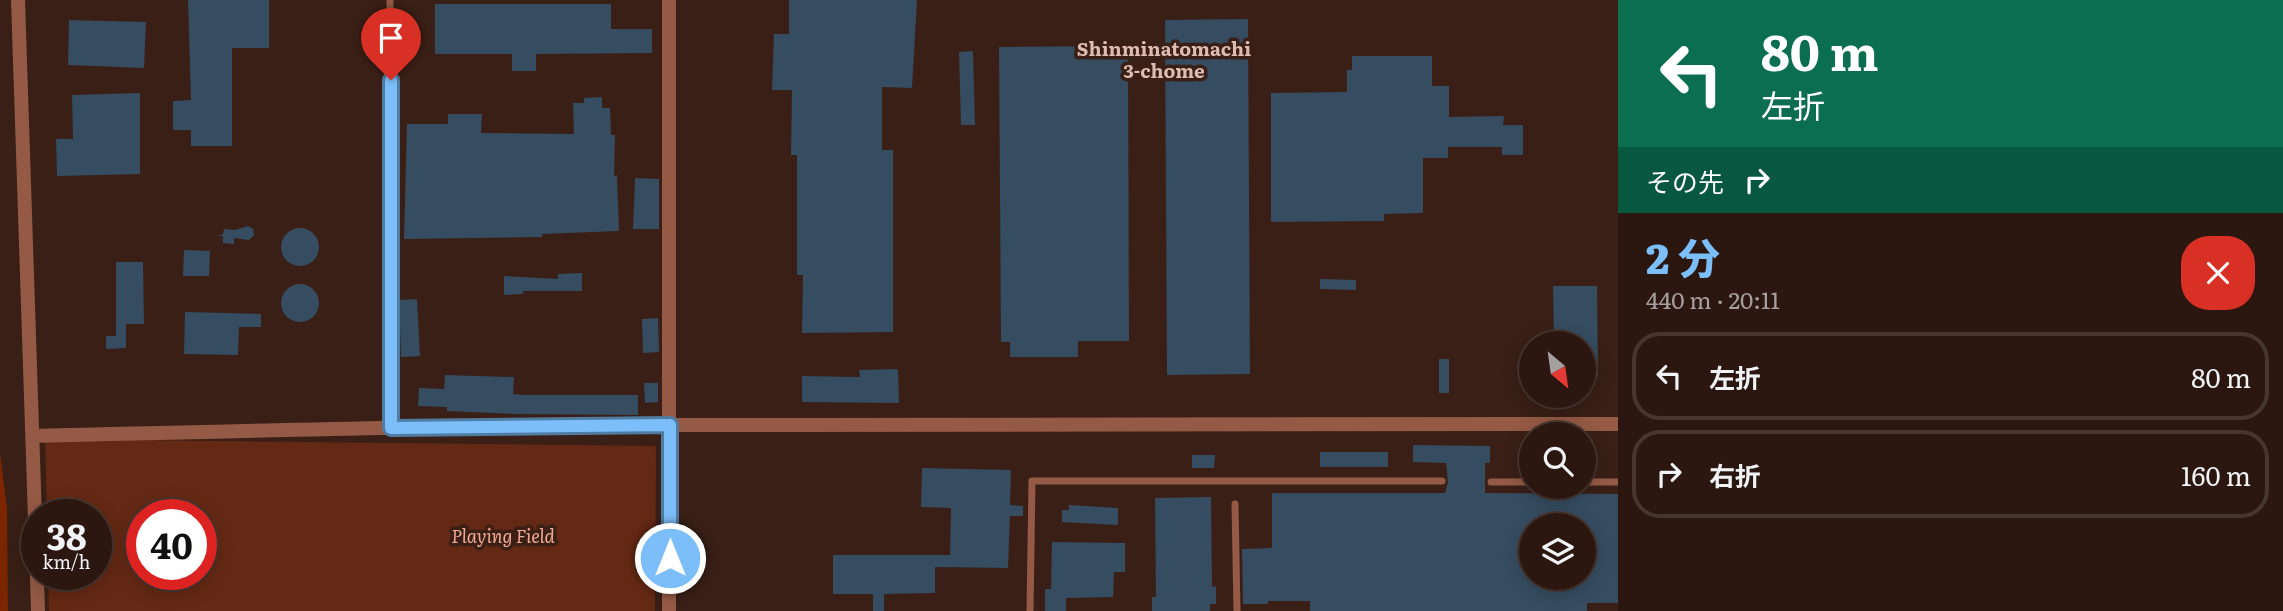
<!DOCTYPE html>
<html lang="ja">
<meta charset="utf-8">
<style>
body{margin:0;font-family:Literata,"Noto Sans JP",serif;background:#37241e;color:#f1f3f6;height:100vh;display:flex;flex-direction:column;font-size:26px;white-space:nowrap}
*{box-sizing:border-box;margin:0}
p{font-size:23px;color:#a69f9f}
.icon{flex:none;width:38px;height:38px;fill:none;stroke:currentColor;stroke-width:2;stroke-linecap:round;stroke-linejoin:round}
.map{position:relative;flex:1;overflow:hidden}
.sheet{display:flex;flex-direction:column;background:#2b1710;width:665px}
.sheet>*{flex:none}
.guide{background:#0b6e4f;color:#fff;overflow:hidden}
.needle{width:46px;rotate:151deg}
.tools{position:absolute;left:1519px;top:331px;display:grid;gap:14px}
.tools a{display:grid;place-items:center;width:77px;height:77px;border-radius:50%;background:#2b1710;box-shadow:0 4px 18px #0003,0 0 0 2px #473630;font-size:35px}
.speed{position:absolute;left:21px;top:499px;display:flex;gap:14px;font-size:35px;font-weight:700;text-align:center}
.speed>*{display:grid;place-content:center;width:91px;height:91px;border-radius:50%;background:#2b1710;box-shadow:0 4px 18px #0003,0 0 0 2px #473630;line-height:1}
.speed small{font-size:18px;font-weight:400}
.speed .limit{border:10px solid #d22;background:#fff;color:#111}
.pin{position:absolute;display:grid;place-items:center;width:60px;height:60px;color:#fff;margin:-72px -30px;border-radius:50% 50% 50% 0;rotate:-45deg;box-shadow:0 0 7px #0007}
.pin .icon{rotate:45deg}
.me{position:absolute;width:77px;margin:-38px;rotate:0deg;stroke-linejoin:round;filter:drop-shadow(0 0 5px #0008)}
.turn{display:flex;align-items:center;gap:24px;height:147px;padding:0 28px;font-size:32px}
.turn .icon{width:91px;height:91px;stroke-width:2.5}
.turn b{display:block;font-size:49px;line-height:60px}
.then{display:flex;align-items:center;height:66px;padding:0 28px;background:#0003;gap:14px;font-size:26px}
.round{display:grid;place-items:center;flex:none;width:74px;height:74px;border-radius:28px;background:#37241e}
.overview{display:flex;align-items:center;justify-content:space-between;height:119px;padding:0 28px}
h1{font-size:42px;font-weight:800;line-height:52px;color:#7bbef9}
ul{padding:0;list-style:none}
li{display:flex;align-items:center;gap:21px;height:88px;margin:0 14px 10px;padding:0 14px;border:4px solid #473630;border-radius:28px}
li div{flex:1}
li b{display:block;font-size:26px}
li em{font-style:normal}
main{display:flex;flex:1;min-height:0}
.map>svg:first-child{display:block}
.green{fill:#642914;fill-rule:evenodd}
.water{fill:#7c2600}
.building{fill:#364c60;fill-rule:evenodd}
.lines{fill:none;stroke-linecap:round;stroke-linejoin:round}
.service{stroke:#945a45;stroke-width:7}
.minor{stroke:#945a45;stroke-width:14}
.tertiary{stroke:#945a45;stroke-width:14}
.route-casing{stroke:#507ca2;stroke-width:18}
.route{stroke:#7bbef9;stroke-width:12}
.labels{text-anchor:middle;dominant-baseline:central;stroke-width:7;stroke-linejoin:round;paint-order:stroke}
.park-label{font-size:18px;font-style:italic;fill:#f4aa91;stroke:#391f16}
.neighbourhood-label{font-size:19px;font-weight:bold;fill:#debcb0;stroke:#391f16}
</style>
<main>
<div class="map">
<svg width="1618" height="611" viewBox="0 0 1618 611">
<rect width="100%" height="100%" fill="#391f16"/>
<path class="green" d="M 45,439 L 656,446 L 655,611 L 49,611 L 48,574 L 96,574 L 96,514 L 47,514 ZM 142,514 L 201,514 L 201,574 L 142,574 Z"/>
<path class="water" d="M 0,452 L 7,509 L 8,611 L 0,611 Z"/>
<path class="building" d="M 188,0 L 269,0 L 269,48 L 232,48 L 232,146 L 191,146 L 191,130 L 173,130 L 173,101 L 191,100 Z
M 789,0 L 917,0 L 912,88 L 882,87 L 882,150 L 893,150 L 893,332 L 802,333 L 803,275 L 797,275 L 797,155 L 791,155 L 792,90 L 772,90 L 774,34 L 789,34 Z
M 435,4 L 611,4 L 611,29 L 652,29 L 652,53 L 536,54 L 536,71 L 512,71 L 512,54 L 435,54 Z
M 1248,19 L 1250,374 L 1167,375 L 1165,20 Z
M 69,20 L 146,22 L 144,68 L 68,65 Z
M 1128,46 L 1129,341 L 1078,341 L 1078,357 L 1010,357 L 1010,342 L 1001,342 L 999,47 Z
M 973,51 L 975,125 L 961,125 L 959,52 Z
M 1352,56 L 1432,56 L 1432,86 L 1449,86 L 1449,117 L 1504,116 L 1503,125 L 1523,125 L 1523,155 L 1502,155 L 1502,147 L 1448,147 L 1448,158 L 1423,158 L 1423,213 L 1384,214 L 1384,221 L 1271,222 L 1271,93 L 1347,92 L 1347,70 L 1352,70 Z
M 140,93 L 140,174 L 57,176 L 56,139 L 73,139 L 72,95 Z
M 602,97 L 602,108 L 610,108 L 611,135 L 615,135 L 614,176 L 617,175 L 619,231 L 542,234 L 542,237 L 404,239 L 407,124 L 448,124 L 448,114 L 482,114 L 481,133 L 574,134 L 573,103 L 584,103 L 584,98 Z
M 635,178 L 659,179 L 659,229 L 633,229 Z
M 248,226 L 253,229 L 254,235 L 249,240 L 234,238 L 234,244 L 223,243 L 223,236 L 218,236 L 223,234 L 224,229 L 235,230 Z
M281 247a19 19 0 1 1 38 0a19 19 0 1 1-38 0Z
M 184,250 L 210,251 L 209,276 L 183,276 Z
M 116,262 L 143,262 L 144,324 L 126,324 L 126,348 L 106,349 L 106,336 L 116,336 Z
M 582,273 L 582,291 L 523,291 L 523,294 L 504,295 L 504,276 L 558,279 L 558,274 Z
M 1320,279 L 1356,280 L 1356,290 L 1320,289 Z
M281 303a19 19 0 1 1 38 0a19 19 0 1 1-38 0Z
M 1553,286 L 1597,286 L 1598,376 L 1584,376 L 1584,343 L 1554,343 Z
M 417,299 L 420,356 L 401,357 L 399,300 Z
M 185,312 L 261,314 L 261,327 L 239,327 L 238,355 L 184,354 Z
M 658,318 L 659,352 L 643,353 L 642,319 Z
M 1439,359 L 1449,359 L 1449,393 L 1439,393 Z
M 898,369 L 899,403 L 802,402 L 802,376 L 860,377 L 859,370 Z
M 445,375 L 514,377 L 513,394 L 524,395 L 638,395 L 638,415 L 513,414 L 447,411 L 447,407 L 418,406 L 419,388 L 444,389 Z
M 644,383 L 658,383 L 658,402 L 645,403 Z
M 1413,445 L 1490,446 L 1490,463 L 1485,463 L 1485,493 L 1618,494 L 1618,603 L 1587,603 L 1587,611 L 1310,611 L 1310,601 L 1268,601 L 1268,604 L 1243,604 L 1242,549 L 1272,548 L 1272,493 L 1445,493 L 1448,482 L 1446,463 L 1413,462 ZM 1531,525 L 1584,525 L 1584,578 L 1531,578 Z
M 1320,452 L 1388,452 L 1388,467 L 1320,467 Z
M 1192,455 L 1215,455 L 1214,468 L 1192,468 Z
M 922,468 L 1011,470 L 1010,505 L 1023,506 L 1023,516 L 1010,516 L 1008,568 L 935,567 L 935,593 L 884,594 L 884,611 L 873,611 L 873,594 L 833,594 L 833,555 L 950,555 L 951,508 L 921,507 Z
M 1211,497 L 1212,587 L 1216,586 L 1216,604 L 1210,604 L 1210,611 L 1152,611 L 1152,597 L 1156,597 L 1155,498 Z
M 1069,505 L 1118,508 L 1118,525 L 1062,522 L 1062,510 L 1069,510 Z
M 1052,542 L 1125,543 L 1125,572 L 1114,572 L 1113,597 L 1066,598 L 1066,611 L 1045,611 L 1045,589 L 1051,589 Z"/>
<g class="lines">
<path class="service" d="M 390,0 L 392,427
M 1491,482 L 1531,482
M 1584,482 L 1618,482
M 1235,504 L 1237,611
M 1030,611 L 1032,481 L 1442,481"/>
<path class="minor" d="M 33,436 C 245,431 458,425 670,425 C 986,424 1302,425 1618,424"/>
<path class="tertiary" d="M 18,0 L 38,611
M 669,0 L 669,611"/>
</g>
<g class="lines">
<defs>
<path id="route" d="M 391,80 L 391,428 L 670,425 L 670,558"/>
</defs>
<use href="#route" class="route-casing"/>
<use href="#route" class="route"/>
</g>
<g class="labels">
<g class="park-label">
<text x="503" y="535">Playing Field</text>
</g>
<g class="neighbourhood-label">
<text x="1164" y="48">Shinminatomachi<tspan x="1164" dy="22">3-chome</tspan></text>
</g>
</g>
</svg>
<div class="tools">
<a><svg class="needle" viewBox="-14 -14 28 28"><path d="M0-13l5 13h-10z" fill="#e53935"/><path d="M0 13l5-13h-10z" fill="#a69f9f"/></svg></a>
<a><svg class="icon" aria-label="search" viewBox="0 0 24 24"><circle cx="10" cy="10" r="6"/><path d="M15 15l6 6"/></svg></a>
<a><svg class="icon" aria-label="layers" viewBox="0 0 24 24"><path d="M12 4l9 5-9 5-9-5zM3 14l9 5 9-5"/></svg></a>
</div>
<div class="speed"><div>38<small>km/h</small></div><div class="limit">40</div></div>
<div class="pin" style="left:391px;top:80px;background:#d93025"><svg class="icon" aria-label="arrive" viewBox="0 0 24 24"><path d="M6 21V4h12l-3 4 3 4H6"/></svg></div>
<svg class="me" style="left:670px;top:558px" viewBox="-20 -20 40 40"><circle r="17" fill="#7bbef9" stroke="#fff" stroke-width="3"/><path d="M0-11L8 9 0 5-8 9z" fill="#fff"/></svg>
</div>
<section class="sheet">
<div class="guide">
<div class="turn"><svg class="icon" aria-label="left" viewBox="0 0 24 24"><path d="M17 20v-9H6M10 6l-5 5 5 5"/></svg><div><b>80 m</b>左折</div></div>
<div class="then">その先<svg class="icon" aria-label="right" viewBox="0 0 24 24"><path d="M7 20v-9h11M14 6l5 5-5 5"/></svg></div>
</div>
<div class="overview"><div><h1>2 分</h1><p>440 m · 20:11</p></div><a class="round" style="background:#d93025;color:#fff"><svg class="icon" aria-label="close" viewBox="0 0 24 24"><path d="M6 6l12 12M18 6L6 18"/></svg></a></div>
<ul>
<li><svg class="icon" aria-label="left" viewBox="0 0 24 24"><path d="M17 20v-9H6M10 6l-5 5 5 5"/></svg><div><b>左折</b></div><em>80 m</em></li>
<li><svg class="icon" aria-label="right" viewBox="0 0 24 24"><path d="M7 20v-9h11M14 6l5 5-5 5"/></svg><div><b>右折</b></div><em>160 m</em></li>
</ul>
</section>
</main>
